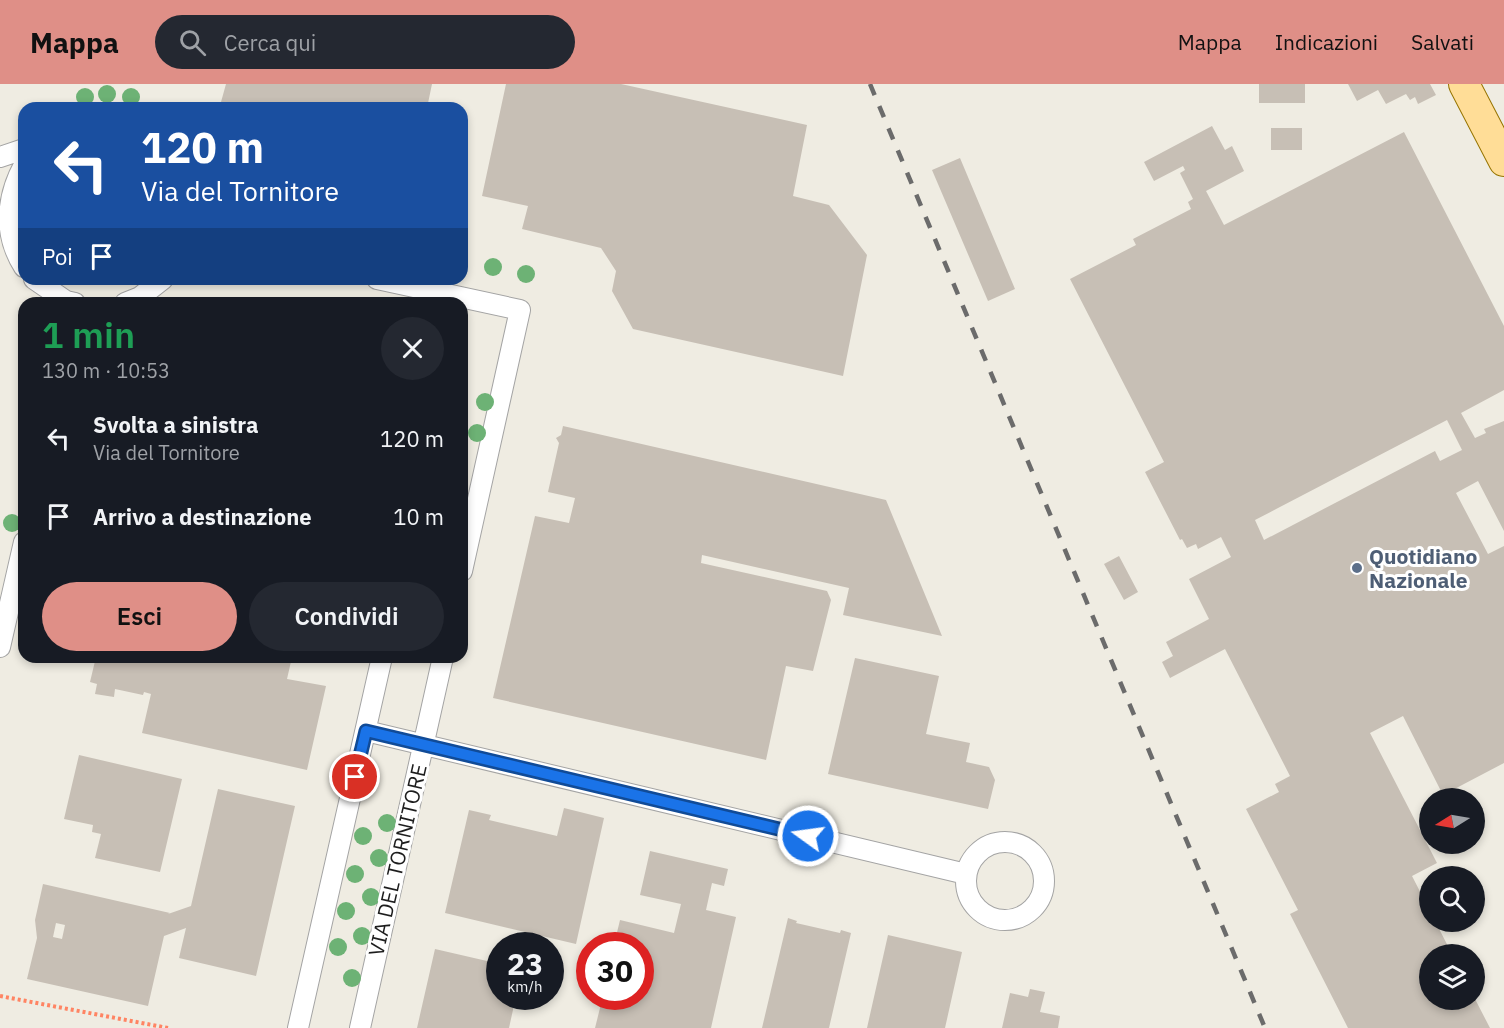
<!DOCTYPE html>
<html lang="it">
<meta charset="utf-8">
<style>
body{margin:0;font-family:"IBM Plex Sans",sans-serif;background:#242831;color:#f1f3f6;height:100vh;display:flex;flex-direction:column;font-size:22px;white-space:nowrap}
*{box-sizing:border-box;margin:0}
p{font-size:20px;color:#9ea1a6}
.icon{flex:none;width:33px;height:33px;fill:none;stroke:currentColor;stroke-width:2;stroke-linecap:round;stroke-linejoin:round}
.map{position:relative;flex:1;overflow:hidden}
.details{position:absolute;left:18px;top:213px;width:450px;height:366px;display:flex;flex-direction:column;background:#171b24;border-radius:18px;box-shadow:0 3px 9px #0003}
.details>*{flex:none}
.hud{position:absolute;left:18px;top:18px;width:450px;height:183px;border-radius:18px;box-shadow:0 3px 9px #0003;background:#1a4fa0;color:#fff;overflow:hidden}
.needle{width:39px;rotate:259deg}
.buttons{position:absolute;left:1419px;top:704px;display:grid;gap:12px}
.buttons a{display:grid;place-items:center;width:66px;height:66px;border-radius:50%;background:#171b24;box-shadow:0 3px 9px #0003;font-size:30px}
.speed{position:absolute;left:486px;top:848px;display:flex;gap:12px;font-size:30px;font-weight:700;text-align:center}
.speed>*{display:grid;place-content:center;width:78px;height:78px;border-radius:50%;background:#171b24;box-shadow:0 3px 9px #0003;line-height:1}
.speed small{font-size:15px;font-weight:400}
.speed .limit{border:9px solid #d22;background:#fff;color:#111}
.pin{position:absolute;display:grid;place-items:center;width:51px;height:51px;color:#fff;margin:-26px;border:3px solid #fff;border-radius:50%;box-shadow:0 2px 6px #0007}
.me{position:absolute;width:66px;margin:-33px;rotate:284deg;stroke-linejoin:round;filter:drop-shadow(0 0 4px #0008)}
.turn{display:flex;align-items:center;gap:21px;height:126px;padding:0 24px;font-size:27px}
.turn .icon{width:78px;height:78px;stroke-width:2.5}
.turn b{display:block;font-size:42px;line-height:51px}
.then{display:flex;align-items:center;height:57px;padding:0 24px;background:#0003;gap:12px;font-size:22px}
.round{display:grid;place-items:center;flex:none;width:63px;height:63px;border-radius:32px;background:#242831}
.summary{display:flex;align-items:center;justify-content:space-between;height:102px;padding:0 24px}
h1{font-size:36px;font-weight:600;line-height:45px;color:#1e9e55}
.action{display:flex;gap:12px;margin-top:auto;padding:12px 24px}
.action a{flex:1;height:69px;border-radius:36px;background:#df8f87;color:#111;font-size:24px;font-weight:600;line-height:69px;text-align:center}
.action a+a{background:#242831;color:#f1f3f6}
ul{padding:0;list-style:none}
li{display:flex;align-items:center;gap:18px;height:78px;padding:0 24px}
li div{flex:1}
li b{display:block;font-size:22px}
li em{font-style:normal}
header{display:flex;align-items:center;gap:36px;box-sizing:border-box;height:84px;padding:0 30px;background:#df8f87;color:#111}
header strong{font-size:28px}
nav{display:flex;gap:33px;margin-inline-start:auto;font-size:21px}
.search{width:420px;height:54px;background:#242831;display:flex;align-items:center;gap:15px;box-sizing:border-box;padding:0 21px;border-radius:33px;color:#9ea1a6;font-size:22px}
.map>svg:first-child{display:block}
.building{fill:#c7bfb5;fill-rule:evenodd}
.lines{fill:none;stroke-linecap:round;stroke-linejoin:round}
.street-casing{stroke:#a4a4a4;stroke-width:22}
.primary-casing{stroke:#967400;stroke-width:32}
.path{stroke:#ff8463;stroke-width:4;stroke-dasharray:3 3;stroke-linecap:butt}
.street{stroke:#fff;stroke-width:20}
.primary{stroke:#ffdd97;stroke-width:30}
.rail{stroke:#6b6b6b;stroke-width:4.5;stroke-dasharray:12 12;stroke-linecap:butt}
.tree{fill:#6db275}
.route-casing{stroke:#114b97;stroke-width:15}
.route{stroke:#1a73e8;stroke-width:10}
.service-dot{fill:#5c6f8a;stroke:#fff;stroke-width:2}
.labels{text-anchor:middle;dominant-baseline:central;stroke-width:6;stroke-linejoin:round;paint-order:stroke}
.service-label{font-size:21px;font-weight:bold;fill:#4e5e75;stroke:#fff;text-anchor:start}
.street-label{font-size:21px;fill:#1d1d1d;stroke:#fff}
</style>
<header>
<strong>Mappa</strong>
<div class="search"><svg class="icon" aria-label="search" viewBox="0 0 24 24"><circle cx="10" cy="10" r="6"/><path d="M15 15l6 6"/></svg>Cerca qui</div>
<nav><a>Mappa</a><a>Indicazioni</a><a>Salvati</a></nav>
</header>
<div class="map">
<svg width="1504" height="944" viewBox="0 0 1504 944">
<rect width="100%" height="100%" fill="#efece2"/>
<path class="building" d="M 226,0 L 432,0 L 427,24 L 246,24 L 221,18 Z
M 506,0 L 621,0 L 807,41 L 793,112 L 829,121 L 867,171 L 843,292 L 633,245 L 612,207 L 616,187 L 601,164 L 522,145 L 528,122 L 482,112 Z
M 1259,0 L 1305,0 L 1305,19 L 1259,19 Z
M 1348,0 L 1430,0 L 1436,11 L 1418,20 L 1415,13 L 1410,16 L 1406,10 L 1386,20 L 1378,6 L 1357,17 Z
M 1212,42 L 1225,66 L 1232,62 L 1244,87 L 1206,107 L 1224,141 L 1404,48 L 1504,242 L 1504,306 L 1461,329 L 1475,354 L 1486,349 L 1484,345 L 1504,337 L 1504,447 L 1478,397 L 1456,409 L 1488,470 L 1504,462 L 1504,679 L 1443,711 L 1403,632 L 1370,649 L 1437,779 L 1412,792 L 1430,827 L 1430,837 L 1435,837 L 1452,870 L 1430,870 L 1430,915 L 1475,915 L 1490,944 L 1348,944 L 1290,830 L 1298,826 L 1246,725 L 1279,708 L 1275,700 L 1290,692 L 1225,565 L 1170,594 L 1162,578 L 1173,572 L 1166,558 L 1209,535 L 1189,495 L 1231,473 L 1221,453 L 1198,465 L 1196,460 L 1187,464 L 1182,455 L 1180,456 L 1145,388 L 1164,378 L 1070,195 L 1136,161 L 1133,155 L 1191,125 L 1188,118 L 1193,115 L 1180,89 L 1185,86 L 1183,82 L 1154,97 L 1144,78 ZM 1447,336 L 1462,366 L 1440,377 L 1435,367 L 1264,456 L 1255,436 Z
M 1271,44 L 1302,44 L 1302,66 L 1271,66 Z
M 960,74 L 1015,205 L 988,217 L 932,86 Z
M 563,342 L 886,416 L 942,552 L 843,531 L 849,504 L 702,471 L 701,479 L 827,507 L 831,516 L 813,587 L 786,582 L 766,676 L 493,614 L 535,432 L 569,439 L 575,414 L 548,408 L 559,359 L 556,354 L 561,351 Z
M 1119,472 L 1138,508 L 1124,516 L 1104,480 Z
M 96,573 L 151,573 L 158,576 L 158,573 L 292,573 L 287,595 L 326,602 L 307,686 L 142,649 L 151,610 L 144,608 L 143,611 L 115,605 L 114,613 L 95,610 L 97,600 L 90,598 Z
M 855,574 L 939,592 L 926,650 L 970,659 L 966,678 L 989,683 L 995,696 L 988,725 L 828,690 Z
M 79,671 L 182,695 L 160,788 L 95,774 L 101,750 L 92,748 L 93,741 L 64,735 Z
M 218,705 L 295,722 L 256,892 L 179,874 L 186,844 L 164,852 L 148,922 L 27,895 L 37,854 L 35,836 L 43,800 L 170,829 L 168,830 L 191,822 ZM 56,839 L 65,841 L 62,855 L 53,853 Z
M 564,724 L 604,734 L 576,860 L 445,829 L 469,726 L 491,731 L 489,736 L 557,752 Z
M 650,767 L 728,785 L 724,802 L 712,799 L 706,826 L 736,833 L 711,944 L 595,944 L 603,912 L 640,912 L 640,861 L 614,861 L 620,836 L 674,849 L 681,820 L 640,811 Z
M 788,834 L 797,837 L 796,839 L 840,849 L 841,846 L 851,849 L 829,944 L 762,944 Z
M 888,851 L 962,868 L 945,944 L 867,944 Z
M 435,865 L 500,880 L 500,912 L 516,912 L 509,944 L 417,944 Z
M 1030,905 L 1045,908 L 1040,928 L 1060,932 L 1058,944 L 1002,944 L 1010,909 L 1028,913 Z"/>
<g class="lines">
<defs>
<path id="street" d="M 0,73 L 24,65
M 24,81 C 6,114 3,150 24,183
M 34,195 L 66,217 L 75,219
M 377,195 L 520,226 L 462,487
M 125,219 L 140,213 L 163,195
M 0,563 L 24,458
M 366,647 L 966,790
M966 797a39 39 0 1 1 78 0a39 39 0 1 1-78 0Z
M 298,944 L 382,573
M 360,944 L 443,573"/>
<path id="primary" d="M 1464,0 L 1504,77"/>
</defs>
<use href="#street" class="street-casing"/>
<use href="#primary" class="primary-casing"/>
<path class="path" d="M 0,912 L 168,944"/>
<use href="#street" class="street"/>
<use href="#primary" class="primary"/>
<path class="rail" d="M 870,0 L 1265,944"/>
</g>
<g class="tree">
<circle cx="107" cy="10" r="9"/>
<circle cx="85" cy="13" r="9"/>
<circle cx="131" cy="13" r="9"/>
<circle cx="493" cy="183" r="9"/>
<circle cx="526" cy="190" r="9"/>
<circle cx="485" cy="318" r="9"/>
<circle cx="477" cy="349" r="9"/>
<circle cx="12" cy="439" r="9"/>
<circle cx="387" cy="739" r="9"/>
<circle cx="363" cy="752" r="9"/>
<circle cx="379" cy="774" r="9"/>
<circle cx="355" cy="790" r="9"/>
<circle cx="371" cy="813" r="9"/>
<circle cx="346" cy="827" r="9"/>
<circle cx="362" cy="852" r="9"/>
<circle cx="338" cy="863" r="9"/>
<circle cx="352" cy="894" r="9"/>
</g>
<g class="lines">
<defs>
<path id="route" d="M 355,693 L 366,647 L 808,752"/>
</defs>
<use href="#route" class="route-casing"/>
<use href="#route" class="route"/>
</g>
<circle class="service-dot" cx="1357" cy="484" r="6"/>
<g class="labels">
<g class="service-label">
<text x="1369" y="472">Quotidiano<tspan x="1369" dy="24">Nazionale</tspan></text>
</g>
<g class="street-label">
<text transform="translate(397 776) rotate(-77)">VIA DEL TORNITORE</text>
</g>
</g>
</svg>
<div class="buttons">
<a><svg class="needle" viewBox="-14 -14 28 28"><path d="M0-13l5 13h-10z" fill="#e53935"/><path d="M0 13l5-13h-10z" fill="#9ea1a6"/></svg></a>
<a><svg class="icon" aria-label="search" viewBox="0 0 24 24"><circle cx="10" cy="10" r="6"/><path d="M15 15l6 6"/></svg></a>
<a><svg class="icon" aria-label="layers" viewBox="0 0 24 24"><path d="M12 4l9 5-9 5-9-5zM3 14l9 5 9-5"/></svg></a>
</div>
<div class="speed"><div>23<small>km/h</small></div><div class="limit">30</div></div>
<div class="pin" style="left:355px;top:693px;background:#d93025"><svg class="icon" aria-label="arrive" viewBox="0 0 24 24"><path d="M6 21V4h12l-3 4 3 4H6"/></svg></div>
<svg class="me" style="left:808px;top:752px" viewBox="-20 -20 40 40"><circle r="17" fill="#1a73e8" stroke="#fff" stroke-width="3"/><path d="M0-11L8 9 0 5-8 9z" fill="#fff"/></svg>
<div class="hud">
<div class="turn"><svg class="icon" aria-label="left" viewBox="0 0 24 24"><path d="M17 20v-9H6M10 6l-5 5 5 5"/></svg><div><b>120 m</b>Via del Tornitore</div></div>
<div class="then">Poi<svg class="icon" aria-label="arrive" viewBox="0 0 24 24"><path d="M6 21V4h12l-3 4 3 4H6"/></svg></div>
</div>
<section class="details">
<div class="summary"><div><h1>1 min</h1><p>130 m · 10:53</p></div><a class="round"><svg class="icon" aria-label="close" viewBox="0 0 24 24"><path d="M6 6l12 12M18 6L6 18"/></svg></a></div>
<ul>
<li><svg class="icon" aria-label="left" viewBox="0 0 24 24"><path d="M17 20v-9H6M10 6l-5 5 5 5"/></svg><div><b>Svolta a sinistra</b><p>Via del Tornitore</p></div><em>120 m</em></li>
<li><svg class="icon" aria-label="arrive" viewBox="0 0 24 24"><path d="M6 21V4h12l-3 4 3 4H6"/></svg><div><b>Arrivo a destinazione</b></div><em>10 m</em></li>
</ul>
<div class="action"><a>Esci</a><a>Condividi</a></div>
</section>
</div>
